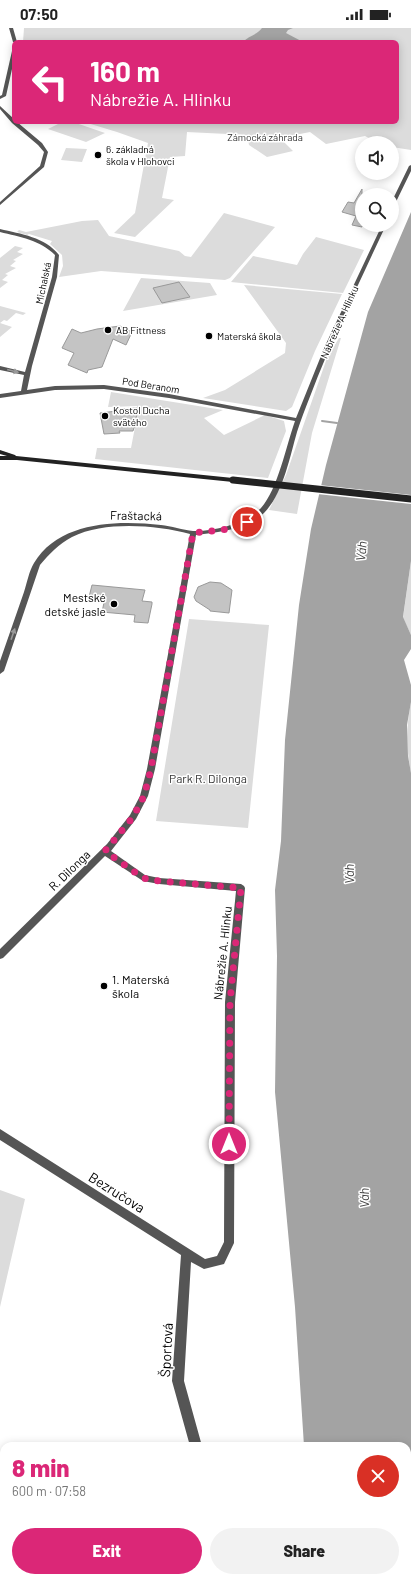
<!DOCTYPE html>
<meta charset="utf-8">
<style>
body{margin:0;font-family:Barlow,sans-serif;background:#f2f2f2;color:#222;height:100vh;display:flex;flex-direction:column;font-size:15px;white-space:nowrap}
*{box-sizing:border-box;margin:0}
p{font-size:13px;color:#767676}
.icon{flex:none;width:22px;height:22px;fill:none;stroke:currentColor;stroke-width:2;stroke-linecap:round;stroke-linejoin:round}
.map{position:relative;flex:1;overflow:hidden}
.details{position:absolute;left:0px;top:1414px;width:411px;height:140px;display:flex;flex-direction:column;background:#fff;border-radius:12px 12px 0 0;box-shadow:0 2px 10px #0003}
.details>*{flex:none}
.banner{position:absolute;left:12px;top:12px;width:387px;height:84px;border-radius:6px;box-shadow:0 2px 10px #0003;background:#db2777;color:#fff;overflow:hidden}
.buttons{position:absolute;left:355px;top:108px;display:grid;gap:8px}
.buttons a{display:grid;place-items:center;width:44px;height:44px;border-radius:50%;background:#fff;box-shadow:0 2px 10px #0003;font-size:20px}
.pin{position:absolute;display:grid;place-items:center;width:34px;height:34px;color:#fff;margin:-17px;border:2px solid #fff;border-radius:50%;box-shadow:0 1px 4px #0007}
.me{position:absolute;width:44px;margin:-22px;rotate:0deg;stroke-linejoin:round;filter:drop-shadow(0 0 3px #0008)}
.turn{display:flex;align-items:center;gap:14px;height:84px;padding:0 12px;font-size:18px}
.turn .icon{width:52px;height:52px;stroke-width:2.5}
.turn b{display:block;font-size:28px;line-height:34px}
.round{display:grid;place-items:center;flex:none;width:42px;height:42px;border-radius:21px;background:#f2f2f2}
.overview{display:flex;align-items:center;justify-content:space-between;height:68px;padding:0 12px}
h1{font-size:24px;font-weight:800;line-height:30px;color:#db2777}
.button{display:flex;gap:8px;margin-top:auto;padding:8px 12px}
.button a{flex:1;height:46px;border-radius:24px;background:#db2777;color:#fff;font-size:16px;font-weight:800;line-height:46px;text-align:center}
.button a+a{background:#f2f2f2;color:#222}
.status{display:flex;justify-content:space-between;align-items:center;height:28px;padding:0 20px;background:#fff;direction:ltr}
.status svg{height:11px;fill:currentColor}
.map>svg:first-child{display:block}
.green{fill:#dcdcdc}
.water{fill:#a3a3a3}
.pier{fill:#fff}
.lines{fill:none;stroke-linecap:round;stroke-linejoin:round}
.stream{stroke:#a3a3a3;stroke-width:2}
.building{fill:#c4c4c4;stroke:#999}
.minor{fill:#555;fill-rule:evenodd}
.secondary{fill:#222;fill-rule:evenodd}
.secondary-bridge{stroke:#222;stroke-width:7}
.oneway{fill:#999}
.route{stroke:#db2777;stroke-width:7;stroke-dasharray:0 12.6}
.poi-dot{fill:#000;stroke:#fff;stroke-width:1.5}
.labels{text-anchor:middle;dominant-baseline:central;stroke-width:3;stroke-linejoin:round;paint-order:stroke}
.far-park-label{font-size:10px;fill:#333;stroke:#fff}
.far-poi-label{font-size:10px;fill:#000;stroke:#fff;text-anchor:start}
.far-street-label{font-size:10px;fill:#000;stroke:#fff}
.street-label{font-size:12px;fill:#000;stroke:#fff}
.poi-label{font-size:12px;fill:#000;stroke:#fff;text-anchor:end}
.park-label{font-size:12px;fill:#333;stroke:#fff}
.water-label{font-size:13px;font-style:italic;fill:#444;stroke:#fff}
.near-street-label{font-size:14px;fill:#000;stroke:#fff}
</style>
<div class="status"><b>07:50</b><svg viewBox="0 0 49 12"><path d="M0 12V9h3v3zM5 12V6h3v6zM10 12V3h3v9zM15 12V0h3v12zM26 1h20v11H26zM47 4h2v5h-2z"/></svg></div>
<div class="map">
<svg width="411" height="1554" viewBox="0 0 411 1554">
<rect width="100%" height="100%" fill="#fff"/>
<path class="green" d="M 24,0 L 411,0 L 411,122 L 392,119 L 392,115 L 378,115 L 365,108 L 326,116 L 310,104 L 280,110 L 293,123 L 267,129 L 249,117 L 247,107 L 187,104 L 185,128 L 170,129 L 162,170 L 174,172 L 135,209 L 114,205 L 135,185 L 148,115 L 117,104 L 84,94 L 397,94 L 397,14 L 23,14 Z
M 62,94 L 73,94 L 105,105 L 86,114 L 48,101 Z
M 66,120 L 87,121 L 82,134 L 61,132 Z
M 224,185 L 275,199 L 230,250 L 225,252 L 101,243 L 59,249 L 63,238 L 62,227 L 50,216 L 52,213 L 29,206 L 27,207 L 17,204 L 19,202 L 26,204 L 82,193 L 98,192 L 109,208 L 179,223 L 185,228 L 191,229 Z
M 316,209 L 364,222 L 343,265 L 231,254 L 253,228 L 297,237 L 303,226 Z
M 15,218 L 23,220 L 17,224 L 23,226 L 13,232 L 16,233 L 10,238 L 16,240 L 5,246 L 8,247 L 2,252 L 8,254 L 0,260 L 0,230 Z
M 141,250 L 210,255 L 217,267 L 123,283 Z
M 244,257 L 342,266 L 315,323 L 292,379 L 286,383 L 203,370 L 225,362 L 285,325 L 286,315 Z
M 0,278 L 26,285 L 23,287 L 16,285 L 7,293 L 4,292 L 0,295 L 12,299 L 0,309 Z
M 339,310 L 341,310 L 312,405 L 297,486 L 269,482 L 286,447 L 327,330 Z
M 111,364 L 223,382 L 204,390 L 224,407 L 265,387 L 284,393 L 286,403 L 268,450 L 95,431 L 97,420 L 131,420 L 136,394 L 137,378 L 108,379 Z
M 411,533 L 411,607 L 403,590 Z
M 189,591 L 269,597 L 248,800 L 156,793 Z
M 411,674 L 411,745 C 406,720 406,699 411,674 Z
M 0,1162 L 25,1171 L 0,1279 Z
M 0,1494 L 4,1494 L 4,1550 L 209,1550 L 209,1554 L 0,1554 Z"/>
<path class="water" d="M 262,0 L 293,0 L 288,2 L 286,5 L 303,14 L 243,14 C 248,8 257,7 262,0 Z
M 411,184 L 411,533 L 403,589 L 411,607 L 411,621 L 404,632 L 411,657 L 411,674 L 407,697 L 408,728 L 411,745 L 411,1554 L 328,1554 L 328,1550 L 407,1550 L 407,1418 L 304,1418 L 295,1279 L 275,1064 L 277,928 L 275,862 L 281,813 L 285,712 L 299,577 L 311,501 L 326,437 L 368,284 Z"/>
<path class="pier" d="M 319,457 L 411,467 L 411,476 L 317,466 Z"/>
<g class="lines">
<path class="stream" d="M 322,393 L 337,395"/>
</g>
<path class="building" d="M 362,161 L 362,199 L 352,197 L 356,188 L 342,184 L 348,174 L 354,175 Z
M 179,254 L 190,269 L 162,275 L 153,260 Z
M 120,298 L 132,304 L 126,317 L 113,311 L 102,339 L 88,342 L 87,345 L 68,337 L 74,325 L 62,320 L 72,301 L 81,305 L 97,301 Z
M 137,380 L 136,394 L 133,403 L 119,403 L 120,405 L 104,406 L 100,385 L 117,383 L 117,381 Z
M 210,554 L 221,555 L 232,562 L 229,585 L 210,583 L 210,582 L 196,573 L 194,569 L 198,559 Z
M 92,557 L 145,562 L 142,573 L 152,574 L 152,576 L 148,595 L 134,594 L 135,587 L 102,584 L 105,570 L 89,569 Z"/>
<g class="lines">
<path class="minor" d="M 9,0 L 13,0 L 17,14 L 13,14 Z
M 14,22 L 14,32 L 6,68 L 0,71 L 0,68 L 2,67 L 12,23 Z
M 0,78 L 14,91 L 14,94 L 17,94 L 42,115 L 48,124 L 44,139 L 0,177 L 0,174 L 40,138 L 44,124 L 38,117 L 12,95 L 0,81 Z
M 411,137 L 411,143 L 394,178 L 392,179 L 392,173 L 409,138 Z
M 382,197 L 386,197 C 360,253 333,309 311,366 C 306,379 301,391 297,404 C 290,428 283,466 264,485 C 246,502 220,504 196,507 L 155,741 L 148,768 L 136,791 L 111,823 L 145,847 L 159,850 L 241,856 L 244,858 L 245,860 L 235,974 L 234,1215 L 224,1236 L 204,1241 L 191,1234 L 184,1353 L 202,1418 L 190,1418 L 172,1353 L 181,1227 L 0,1112 L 0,1101 L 205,1231 L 217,1228 L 224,1214 L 225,974 L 236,863 L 159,856 L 143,853 L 105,828 L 3,930 L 0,931 L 0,921 L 107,816 L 130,787 L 140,768 L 147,741 L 190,506 C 155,497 105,493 72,509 C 59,516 49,526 40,537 L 4,643 L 0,646 L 0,633 C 8,610 16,587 24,564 C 27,555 29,543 34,535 C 59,493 118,492 161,497 C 171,498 183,502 193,503 C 213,504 247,495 261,480 C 278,461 286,418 295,393 L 169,370 L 104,361 L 55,362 L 0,370 L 0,366 L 21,363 L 24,347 L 0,342 L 0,338 L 25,344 L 52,249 L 55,227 C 40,212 20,209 0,204 L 0,201 C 21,206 45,209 59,227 L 57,249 L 32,338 L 27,362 L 55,358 L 104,357 L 169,366 L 296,390 L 325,318 Z
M 216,1550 L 228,1550 L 228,1554 L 216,1554 Z"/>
<path class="secondary" d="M 0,422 L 15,427 L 16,428 L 233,450 L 236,452 L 233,454 L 17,432 L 0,432 L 0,428 L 7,428 L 0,426 Z"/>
<path class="secondary-bridge" d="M 233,452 L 411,471"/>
</g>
<defs><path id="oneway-solid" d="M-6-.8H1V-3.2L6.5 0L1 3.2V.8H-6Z"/></defs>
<g class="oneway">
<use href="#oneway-solid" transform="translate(13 343) rotate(14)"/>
<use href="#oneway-solid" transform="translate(13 606) rotate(-71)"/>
</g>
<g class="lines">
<path class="route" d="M 229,1116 L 230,974 L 241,860 L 159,853 L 143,850 L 105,823 L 133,789 L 144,768 L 151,741 L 193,505 L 223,502 L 247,494"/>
</g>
<g class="poi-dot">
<circle cx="98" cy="127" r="4"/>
<circle cx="108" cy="302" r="4"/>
<circle cx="209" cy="308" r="4"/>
<circle cx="105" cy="388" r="4"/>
<circle cx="114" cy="576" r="4"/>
<circle cx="104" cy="958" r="4"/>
</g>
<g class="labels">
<g class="far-park-label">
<text x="265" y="109">Zámocká záhrada</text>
</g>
<g class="far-poi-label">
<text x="106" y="121">6. základná<tspan x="106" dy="12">škola v Hlohovci</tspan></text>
<text x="116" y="302">AB Fittness</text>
<text x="217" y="308">Materská škola</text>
<text x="113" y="382">Kostol Ducha<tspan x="113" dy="12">svätého</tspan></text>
</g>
<g class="far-street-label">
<text transform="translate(43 255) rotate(-78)">Michalská</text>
<text transform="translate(339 294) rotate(-66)">Nábrežie A. Hlinku</text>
<text transform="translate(151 357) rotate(9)">Pod Beranom</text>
</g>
<g class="street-label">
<text transform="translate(136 487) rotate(1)">Fraštacká</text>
<text transform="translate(69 842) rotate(-44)">R. Dilonga</text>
<text transform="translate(222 925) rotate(-84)">Nábrežie A. Hlinku</text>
</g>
<g class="poi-label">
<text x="106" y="569">Mestské<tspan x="106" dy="14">detské jasle</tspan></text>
<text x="112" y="951" text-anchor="start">1. Materská<tspan x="112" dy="14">škola</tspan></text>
</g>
<g class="park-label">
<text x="208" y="750">Park R. Dilonga</text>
</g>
<g class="water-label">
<text transform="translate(361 523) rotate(-85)">Váh</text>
<text transform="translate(349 846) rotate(-92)">Váh</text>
<text transform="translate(364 1170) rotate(-92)">Váh</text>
</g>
<g class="near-street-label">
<text transform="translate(117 1164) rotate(32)">Bezručova</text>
<text transform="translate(166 1322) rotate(-87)">Športová</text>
</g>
</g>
</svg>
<div class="buttons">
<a><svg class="icon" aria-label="sound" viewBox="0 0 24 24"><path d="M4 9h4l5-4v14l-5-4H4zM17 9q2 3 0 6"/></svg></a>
<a><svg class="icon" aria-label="search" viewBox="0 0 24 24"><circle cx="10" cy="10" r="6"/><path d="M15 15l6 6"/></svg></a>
</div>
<div class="pin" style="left:247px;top:494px;background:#d93025"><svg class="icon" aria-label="arrive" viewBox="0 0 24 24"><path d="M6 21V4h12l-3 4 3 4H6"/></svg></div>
<svg class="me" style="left:229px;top:1116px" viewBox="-20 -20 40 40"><circle r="17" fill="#db2777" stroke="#fff" stroke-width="3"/><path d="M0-11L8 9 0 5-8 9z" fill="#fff"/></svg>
<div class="banner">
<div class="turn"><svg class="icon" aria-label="left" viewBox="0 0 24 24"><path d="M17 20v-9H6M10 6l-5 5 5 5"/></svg><div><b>160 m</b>Nábrežie A. Hlinku</div></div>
</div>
<section class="details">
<div class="overview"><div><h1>8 min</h1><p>600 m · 07:58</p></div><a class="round" style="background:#d93025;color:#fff"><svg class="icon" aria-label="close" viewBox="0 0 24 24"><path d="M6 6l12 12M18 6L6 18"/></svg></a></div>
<div class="button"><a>Exit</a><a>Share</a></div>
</section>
</div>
